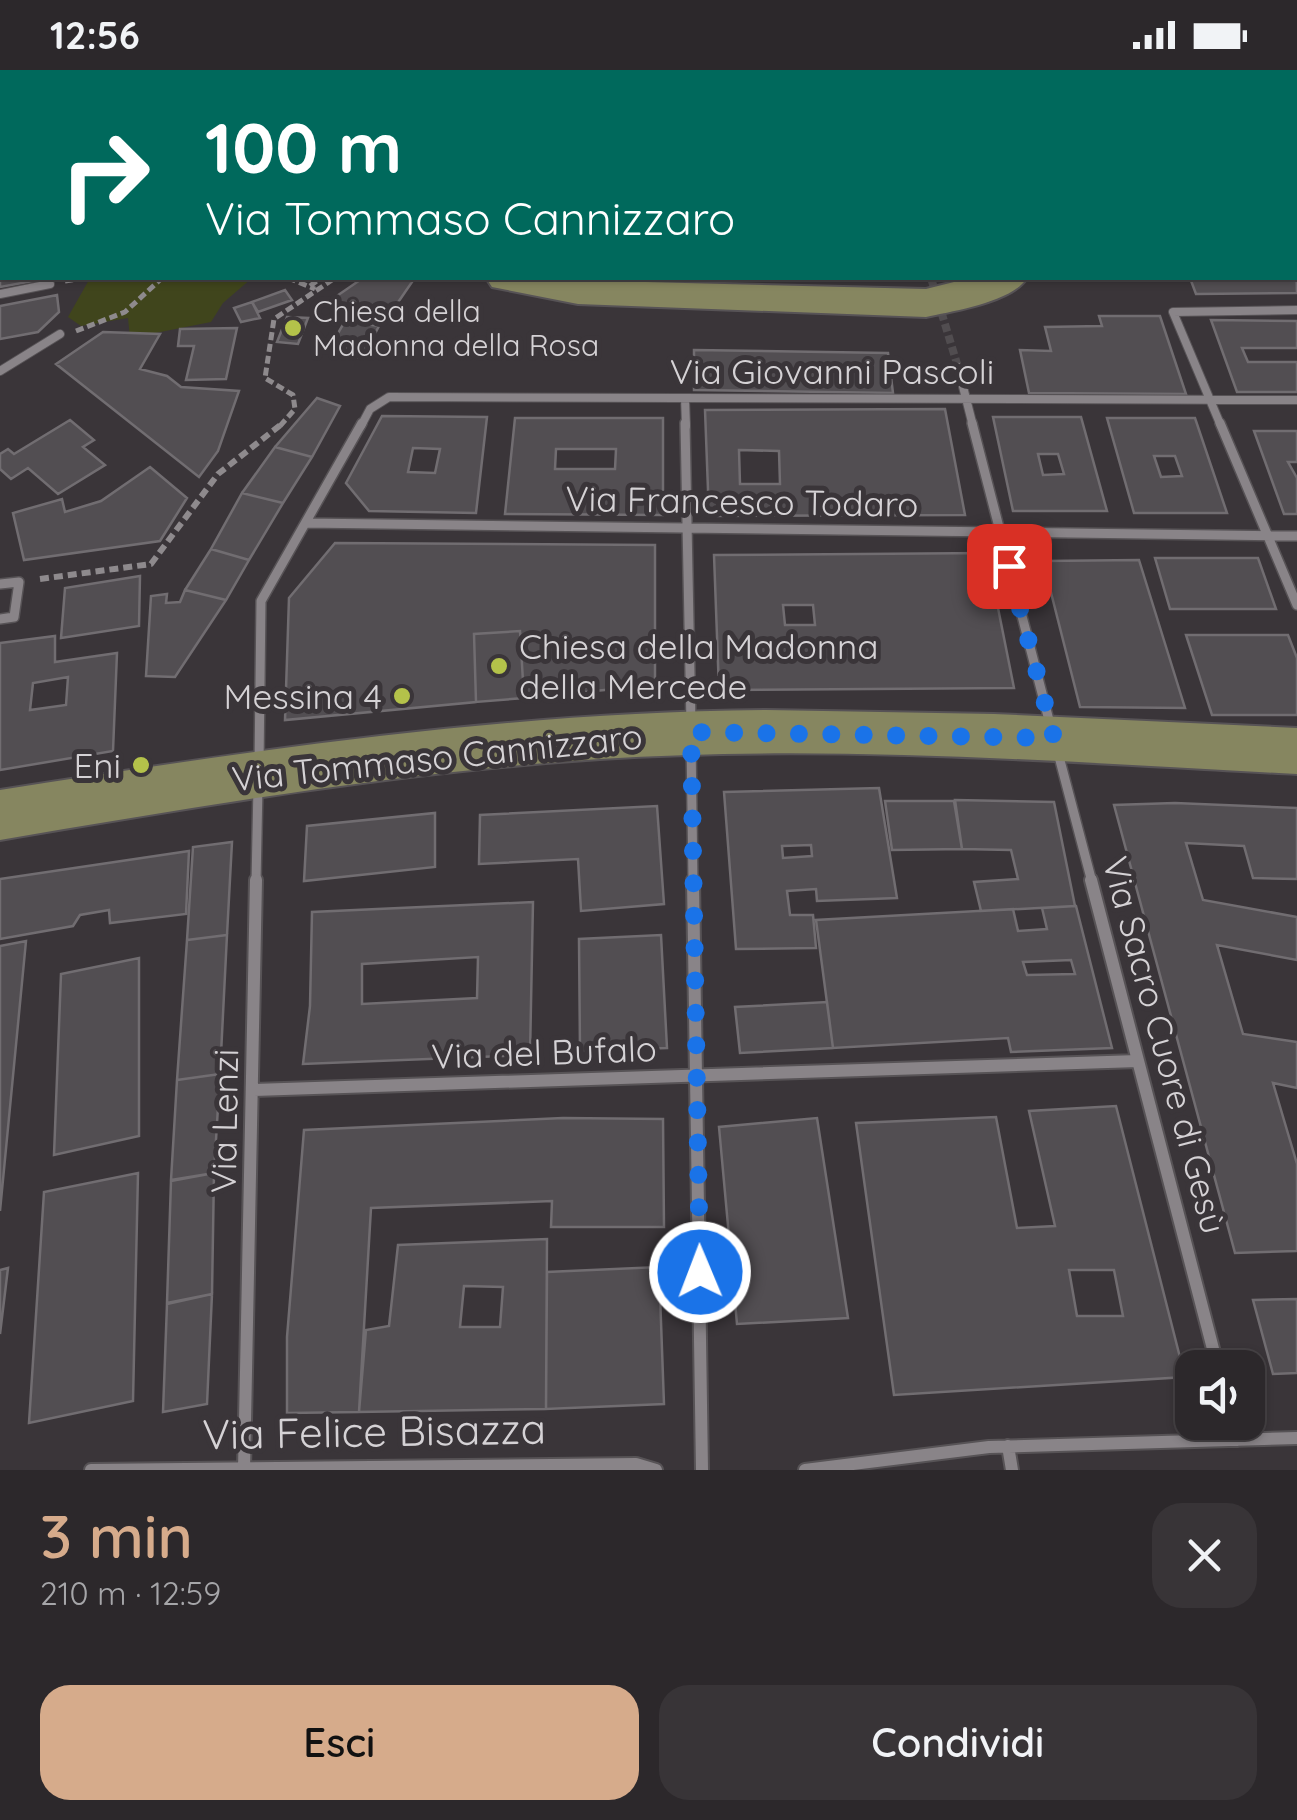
<!DOCTYPE html>
<html lang="it">
<meta charset="utf-8">
<style>
body{margin:0;font-family:Quicksand,sans-serif;background:#383437;color:#f1f3f6;height:100vh;display:flex;flex-direction:column;font-size:38px;white-space:nowrap}
*{box-sizing:border-box;margin:0}
p{font-size:32px;color:#a6a6a9}
.icon{flex:none;width:55px;height:55px;fill:none;stroke:currentColor;stroke-width:2;stroke-linecap:round;stroke-linejoin:round}
.map{position:relative;height:1400px;overflow:hidden}
.drawer{display:flex;flex-direction:column;background:#2c282b;flex:1}
.drawer>*{flex:none}
.banner{position:absolute;left:0px;top:0px;width:1298px;height:210px;box-shadow:0 2px 8px #0004,0 0 0 2px #484447;background:#00695c;color:#fff;overflow:hidden}
.buttons{position:absolute;left:1175px;top:1280px;display:grid;gap:20px}
.buttons a{display:grid;place-items:center;width:90px;height:90px;border-radius:20px;background:#2c282b;box-shadow:0 2px 8px #0004,0 0 0 2px #484447;font-size:50px}
.pin{position:absolute;display:grid;place-items:center;width:85px;height:85px;color:#fff;margin:-42px;border-radius:20px;box-shadow:0 5px 15px #0006}
.me{position:absolute;width:110px;margin:-55px;rotate:359deg;stroke-linejoin:round;filter:drop-shadow(0 0 8px #0008)}
.turn{display:flex;align-items:center;gap:35px;height:210px;padding:0 40px;font-size:45px}
.turn .icon{width:130px;height:130px;stroke-width:2.5}
.turn b{display:block;font-size:70px;line-height:85px}
.round{display:grid;place-items:center;flex:none;width:105px;height:105px;border-radius:30px;background:#383437}
.head{display:flex;align-items:center;justify-content:space-between;height:170px;padding:0 40px}
h1{font-size:60px;font-weight:600;line-height:75px;color:#d6ab8b}
.primary-button{display:flex;gap:20px;margin-top:auto;padding:20px 40px}
.primary-button a{flex:1;height:115px;border-radius:30px;background:#d6ab8b;color:#111;font-size:40px;font-weight:600;line-height:115px;text-align:center}
.primary-button a+a{background:#383437;color:#f1f3f6}
.status{display:flex;justify-content:space-between;align-items:center;height:70px;padding:0 50px;background:#2c282b;direction:ltr}
.status svg{height:28px;fill:currentColor}
.map>svg:first-child{display:block}
.green{fill:#40451c}
.building{fill:#524e52;stroke:#716d71;stroke-width:2.5;fill-rule:evenodd}
.lines{fill:none;stroke-linecap:round;stroke-linejoin:round}
.street-tunnel{stroke:#514d50;stroke-width:8;stroke-dasharray:8 4;stroke-linecap:butt}
.street-far2-casing{stroke:#575356;stroke-width:10}
.street-far1-casing{stroke:#575356;stroke-width:12}
.street-casing{stroke:#575356;stroke-width:16}
.secondary-casing{stroke:#575356;stroke-width:4}
.path-far1{stroke:#8e8a8d;stroke-width:5;stroke-dasharray:8 4;stroke-linecap:butt}
.path{stroke:#8e8a8d;stroke-width:6;stroke-dasharray:9 5;stroke-linecap:butt}
.street-far2{stroke:#898488;stroke-width:8}
.street-far1{stroke:#898488;stroke-width:9}
.street{stroke:#898488;stroke-width:12}
.secondary{fill:#868660;fill-rule:evenodd}
.route{stroke:#1a73e8;stroke-width:18;stroke-dasharray:0 32.4}
.poi-dot{fill:#b4c24a;stroke:#3a3539;stroke-width:4}
.labels{text-anchor:middle;dominant-baseline:central;stroke-width:10;stroke-linejoin:round;paint-order:stroke}
.far-poi-label{font-size:30px;fill:#d5d2d5;stroke:#3a3539;text-anchor:start}
.street-label{font-size:35px;fill:#d5d2d5;stroke:#3a3539}
.poi-label{font-size:35px;fill:#d5d2d5;stroke:#3a3539;text-anchor:end}
.near-street-label{font-size:42px;fill:#d5d2d5;stroke:#3a3539}
</style>
<div class="status"><b>12:56</b><svg viewBox="0 0 49 12"><path d="M0 12V9h3v3zM5 12V6h3v6zM10 12V3h3v9zM15 12V0h3v12zM26 1h20v11H26zM47 4h2v5h-2z"/></svg></div>
<div class="map">
<svg width="1297" height="1400" viewBox="0 0 1297 1400">
<rect width="100%" height="100%" fill="#3a3539"/>
<path class="green" d="M 90,208 L 252,208 L 223,233 L 211,252 L 130,268 L 128,248 L 81,256 L 68,247 Z"/>
<path class="building" d="M 548,0 L 656,0 L 540,2 Z
M 819,0 L 908,0 L 914,2 L 816,2 Z
M 1295,151 L 1297,223 L 1196,224 L 1190,208 L 1295,208 Z
M 0,172 L 2,208 L 49,208 L 0,217 Z
M 363,208 L 404,208 L 412,212 L 390,244 L 328,232 Z
M 285,220 L 292,230 L 258,242 L 252,232 Z
M 57,225 L 59,242 L 38,262 L 0,269 L 0,236 Z
M 252,232 L 260,248 L 241,252 L 234,238 Z
M 1099,246 L 1160,246 L 1186,324 L 1029,323 L 1020,280 L 1051,281 L 1045,257 L 1102,256 Z
M 287,247 L 308,248 L 298,274 L 277,272 Z
M 1211,250 L 1297,251 L 1297,278 L 1242,278 L 1248,292 L 1297,292 L 1297,322 L 1237,322 Z
M 345,251 L 379,256 L 362,288 L 327,282 Z
M 237,258 L 226,309 L 186,310 L 194,276 L 178,276 L 180,259 Z
M 103,262 L 160,264 L 140,299 L 167,306 L 181,317 L 239,321 L 218,381 L 199,407 L 56,294 Z
M 694,280 L 888,283 L 893,323 L 694,320 Z
M 317,328 L 340,336 L 312,387 L 275,377 Z
M 945,339 L 965,445 L 709,446 L 705,340 ZM 739,380 L 779,381 L 780,414 L 740,414 Z
M 382,346 L 487,347 L 476,443 L 369,441 L 346,413 ZM 413,378 L 440,379 L 435,403 L 408,402 Z
M 993,347 L 1081,347 L 1107,441 L 1013,441 ZM 1038,384 L 1058,384 L 1064,404 L 1043,405 Z
M 515,348 L 663,348 L 663,445 L 505,444 ZM 556,379 L 616,379 L 615,399 L 555,399 Z
M 1107,348 L 1195,348 L 1227,443 L 1134,443 ZM 1154,386 L 1175,386 L 1182,406 L 1161,407 Z
M 70,350 L 94,370 L 83,377 L 105,395 L 58,424 L 28,398 L 11,409 L 0,399 L 0,384 L 8,379 L 14,384 Z
M 1254,361 L 1297,361 L 1297,392 L 1288,392 L 1297,408 L 1297,444 L 1284,444 Z
M 275,377 L 312,387 L 283,433 L 242,423 Z
M 150,397 L 187,428 L 160,471 L 24,490 L 13,443 L 62,429 L 65,442 L 101,431 Z
M 242,423 L 283,433 L 249,490 L 211,479 Z
M 335,473 L 655,475 L 655,615 L 524,628 L 520,561 L 474,564 L 476,632 L 285,650 L 289,528 Z
M 211,479 L 249,490 L 226,530 L 185,520 Z
M 987,483 L 1014,618 L 719,620 L 714,485 ZM 783,535 L 813,535 L 815,555 L 785,555 Z
M 1155,488 L 1258,488 L 1276,539 L 1170,539 Z
M 1139,490 L 1185,638 L 1080,637 L 1043,491 Z
M 140,506 L 139,556 L 61,568 L 65,518 Z
M 185,520 L 226,530 L 175,607 L 146,606 L 151,526 L 167,524 L 166,533 L 180,532 Z
M 520,561 L 524,628 L 476,632 L 474,564 Z
M 1186,565 L 1288,565 L 1297,588 L 1297,645 L 1212,645 Z
M 55,566 L 55,592 L 117,583 L 113,681 L 0,700 L 0,573 ZM 68,607 L 66,635 L 30,640 L 33,613 Z
M 879,718 L 897,828 L 817,831 L 816,819 L 787,821 L 790,845 L 813,845 L 816,878 L 736,879 L 724,722 ZM 811,775 L 812,786 L 783,788 L 782,776 Z
M 955,730 L 1054,732 L 1075,836 L 981,841 L 974,812 L 1018,809 L 1011,780 L 962,779 Z
M 885,731 L 954,731 L 962,779 L 892,780 Z
M 1175,733 L 1297,738 L 1297,809 L 1253,808 L 1244,776 L 1186,773 L 1203,830 L 1297,847 L 1297,890 L 1217,875 L 1243,964 L 1297,972 L 1297,1018 L 1273,1013 L 1297,1094 L 1297,1181 L 1235,1183 L 1114,735 Z
M 657,736 L 664,834 L 581,841 L 578,789 L 479,794 L 480,745 Z
M 435,743 L 435,797 L 304,811 L 307,756 Z
M 232,772 L 227,865 L 187,870 L 193,777 Z
M 189,781 L 186,844 L 110,853 L 109,840 L 80,845 L 73,856 L 0,869 L 0,809 Z
M 533,832 L 530,985 L 303,994 L 310,936 L 312,842 ZM 478,887 L 477,928 L 362,934 L 362,894 Z
M 1076,836 L 1112,978 L 1011,982 L 1008,968 L 833,978 L 816,850 L 1013,839 L 1018,861 L 1047,859 L 1042,838 ZM 1071,890 L 1075,904 L 1027,905 L 1023,892 Z
M 227,865 L 220,1004 L 177,1010 L 187,870 Z
M 661,865 L 667,978 L 580,981 L 579,869 Z
M 26,871 L 0,1141 L 0,876 Z
M 139,888 L 139,1066 L 54,1085 L 61,904 Z
M 827,932 L 833,978 L 740,983 L 735,937 Z
M 220,1004 L 214,1103 L 171,1110 L 177,1010 Z
M 1116,1036 L 1185,1307 L 894,1325 L 856,1053 L 996,1047 L 1017,1158 L 1055,1156 L 1029,1041 ZM 1069,1200 L 1114,1200 L 1123,1246 L 1077,1246 Z
M 563,1048 L 663,1049 L 664,1157 L 551,1157 L 552,1131 L 371,1138 L 359,1342 L 287,1343 L 287,1267 L 304,1060 Z
M 817,1048 L 848,1248 L 737,1254 L 719,1057 Z
M 138,1103 L 133,1331 L 29,1353 L 44,1122 Z
M 214,1103 L 212,1224 L 167,1233 L 171,1111 Z
M 547,1169 L 546,1339 L 359,1342 L 366,1260 L 389,1256 L 398,1175 ZM 464,1216 L 503,1217 L 500,1257 L 460,1257 Z
M 659,1197 L 664,1334 L 546,1339 L 547,1202 Z
M 8,1198 L 0,1264 L 0,1200 Z
M 212,1224 L 207,1334 L 163,1342 L 167,1234 Z
M 1297,1229 L 1297,1303 L 1273,1304 L 1253,1230 Z"/>
<g class="lines">
<path class="street-tunnel" d="M 931,208 L 958,297"/>
<defs>
<path id="street-far2" d="M 779,0 L 785,2
M 525,2 L 534,0
M 679,2 L 687,0
M 0,224 L 50,214
M 958,297 L 973,356
M 0,301 L 60,264
M 685,328 L 686,356
M 361,356 L 370,339 L 389,327 L 1297,330
M 1221,356 L 1173,242 L 1297,240"/>
<path id="street-far1" d="M 685,353 L 691,654
M 972,353 L 1051,658
M 1220,353 L 1297,535
M 306,453 L 1297,466
M 0,514 L 19,512 L 14,547 L 0,549
M 691,671 L 693,812
M 1057,679 L 1092,812
M 259,694 L 261,531 L 362,353
M 256,812 L 258,716"/>
<path id="street" d="M 693,810 L 702,1400
M 1091,810 L 1218,1298
M 253,1020 L 1138,991
M 1232,1352 L 1237,1370
M 1008,1376 L 1012,1400
M 91,1400 L 636,1394 L 656,1400
M 244,1400 L 256,810
M 805,1400 L 989,1377 L 1297,1368"/>
<path id="secondary" d="M 272,0 L 308,0 L 310,2 L 274,2 Z
M 1297,45 L 1297,67 L 1295,68 L 1295,46 Z
M 486,208 L 926,219 L 970,208 L 1027,208 C 1012,232 953,241 926,247 L 578,234 L 492,217 Z
M 767,640 L 994,644 L 1297,658 L 1297,704 C 1066,692 832,674 600,689 C 399,702 199,736 0,770 L 0,720 C 255,680 508,642 767,640 Z"/>
</defs>
<use href="#street-far2" class="street-far2-casing"/>
<use href="#street-far1" class="street-far1-casing"/>
<use href="#street" class="street-casing"/>
<use href="#secondary" class="secondary-casing"/>
<path class="path-far1" d="M 121,208 L 132,208
M 288,208 L 315,219
M 65,211 L 83,208
M 310,216 L 321,208
M 76,261 L 125,242 L 162,208
M 280,356 L 295,339 L 293,325 L 265,308 L 274,249 L 335,208"/>
<path class="path" d="M 40,509 L 151,494 L 218,404 L 283,353"/>
<use href="#street-far2" class="street-far2"/>
<use href="#street-far1" class="street-far1"/>
<use href="#street" class="street"/>
<use href="#secondary" class="secondary"/>
</g>
<g class="lines">
<path class="route" d="M 700,1202 L 691,662 L 1054,668 L 1009,496"/>
</g>
<g class="poi-dot">
<circle cx="293" cy="258" r="10"/>
<circle cx="499" cy="596" r="10"/>
<circle cx="402" cy="626" r="10"/>
<circle cx="141" cy="695" r="10"/>
</g>
<g class="labels">
<g class="far-poi-label">
<text x="313" y="241">Chiesa della<tspan x="313" dy="34">Madonna della Rosa</tspan></text>
</g>
<g class="street-label">
<text x="832" y="301">Via Giovanni Pascoli</text>
<text transform="translate(742 431) rotate(1)">Via Francesco Todaro</text>
<text transform="translate(437 687) rotate(-6)">Via Tommaso Cannizzaro</text>
<text transform="translate(1165 975) rotate(75)">Via Sacro Cuore di Gesù</text>
<text transform="translate(544 982) rotate(-2)">Via del Bufalo</text>
<text transform="translate(224 1051) rotate(-89)">Via Lenzi</text>
</g>
<g class="poi-label">
<text x="519" y="576" text-anchor="start">Chiesa della Madonna<tspan x="519" dy="40">della Mercede</tspan></text>
<text x="382" y="626">Messina 4</text>
<text x="121" y="695">Eni</text>
</g>
<g class="near-street-label">
<text transform="translate(374 1361) rotate(-1)">Via Felice Bisazza</text>
</g>
</g>
</svg>
<div class="buttons">
<a><svg class="icon" aria-label="sound" viewBox="0 0 24 24"><path d="M4 9h4l5-4v14l-5-4H4zM17 9q2 3 0 6"/></svg></a>
</div>
<div class="pin" style="left:1009px;top:496px;background:#d93025"><svg class="icon" aria-label="arrive" viewBox="0 0 24 24"><path d="M6 21V4h12l-3 4 3 4H6"/></svg></div>
<svg class="me" style="left:700px;top:1202px" viewBox="-20 -20 40 40"><circle r="17" fill="#1a73e8" stroke="#fff" stroke-width="3"/><path d="M0-11L8 9 0 5-8 9z" fill="#fff"/></svg>
<div class="banner">
<div class="turn"><svg class="icon" aria-label="right" viewBox="0 0 24 24"><path d="M7 20v-9h11M14 6l5 5-5 5"/></svg><div><b>100 m</b>Via Tommaso Cannizzaro</div></div>
</div>
</div>
<section class="drawer">
<div class="head"><div><h1>3 min</h1><p>210 m · 12:59</p></div><a class="round"><svg class="icon" aria-label="close" viewBox="0 0 24 24"><path d="M6 6l12 12M18 6L6 18"/></svg></a></div>
<div class="primary-button"><a>Esci</a><a>Condividi</a></div>
</section>
